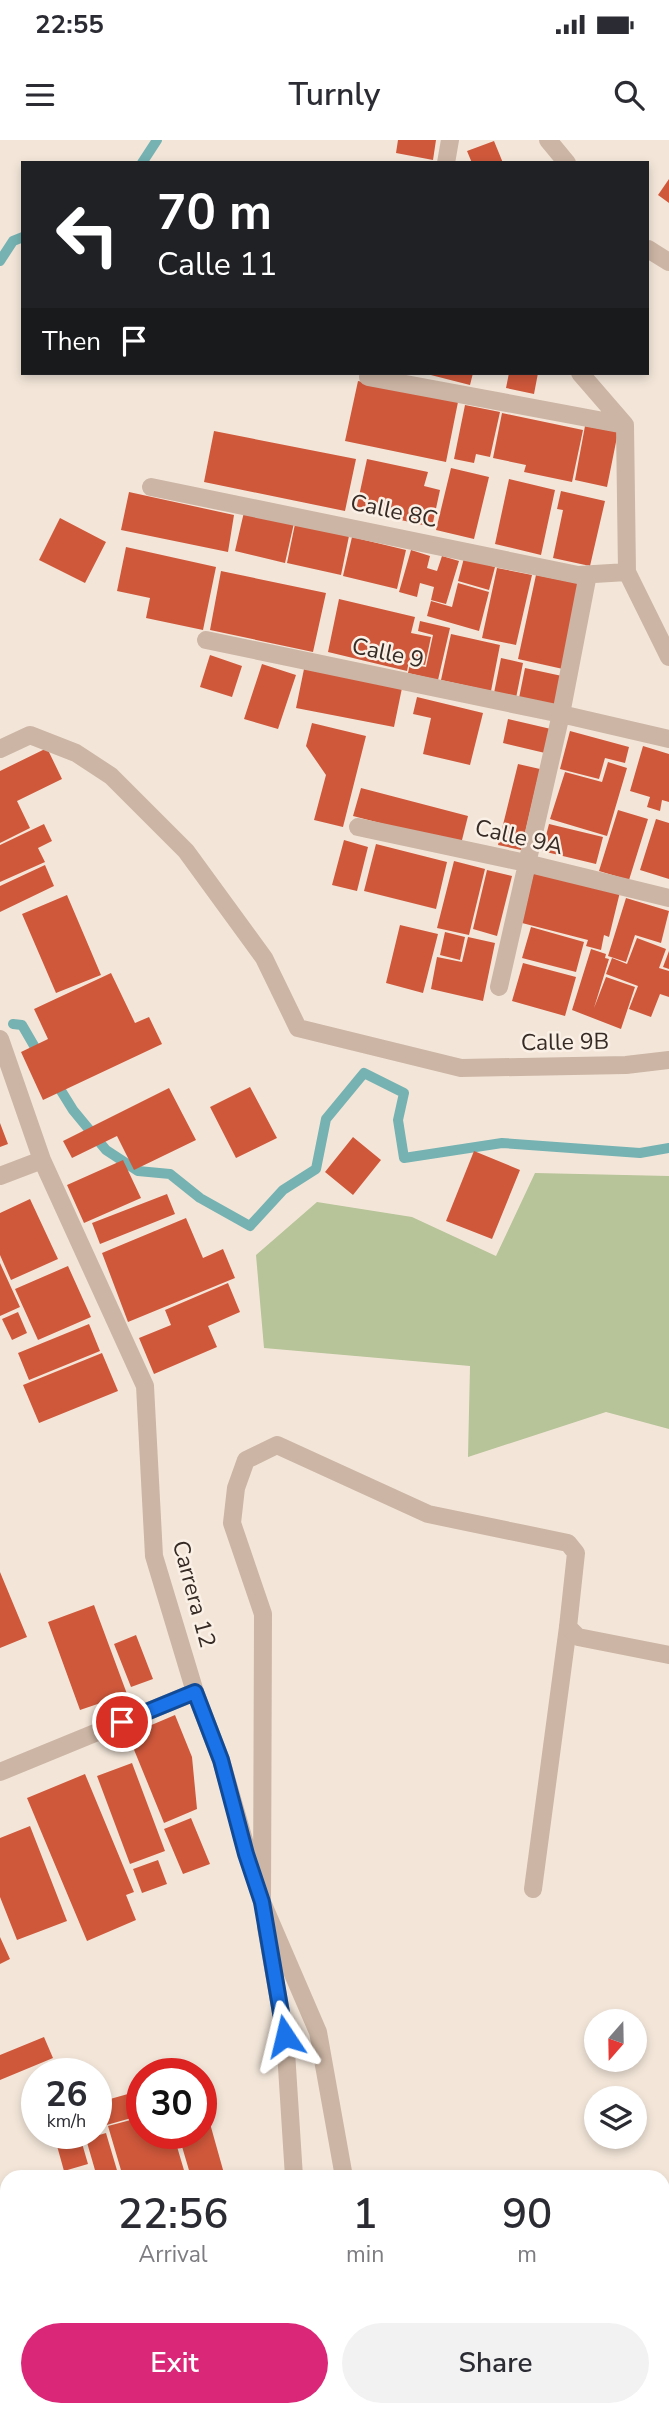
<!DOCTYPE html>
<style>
body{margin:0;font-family:"Nunito Sans",sans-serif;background:#f2f2f3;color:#2b2b33;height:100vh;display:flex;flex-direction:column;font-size:26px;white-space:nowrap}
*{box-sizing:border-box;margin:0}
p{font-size:23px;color:#7c7c81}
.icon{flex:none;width:38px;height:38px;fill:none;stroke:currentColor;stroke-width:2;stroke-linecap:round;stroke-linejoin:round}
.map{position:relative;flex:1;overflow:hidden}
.panel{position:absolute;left:0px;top:2030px;width:670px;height:247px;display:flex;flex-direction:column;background:#fff;border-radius:21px 21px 0 0;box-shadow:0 4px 10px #0003}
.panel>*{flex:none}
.banner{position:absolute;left:21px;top:21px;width:628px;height:214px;border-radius:0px;box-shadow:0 4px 10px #0003;background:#202124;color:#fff;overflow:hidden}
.needle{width:46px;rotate:200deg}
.controls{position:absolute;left:584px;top:1869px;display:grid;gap:14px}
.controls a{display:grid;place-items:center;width:63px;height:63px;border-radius:50%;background:#fff;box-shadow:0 4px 10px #0003;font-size:35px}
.speed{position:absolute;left:21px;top:1918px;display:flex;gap:14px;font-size:35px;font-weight:700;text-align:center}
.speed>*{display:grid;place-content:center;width:91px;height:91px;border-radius:50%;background:#fff;box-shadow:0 4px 10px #0003;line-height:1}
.speed small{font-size:18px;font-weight:400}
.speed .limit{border:10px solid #d22;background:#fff;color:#111}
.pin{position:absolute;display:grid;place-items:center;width:60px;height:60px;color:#fff;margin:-30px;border:4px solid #fff;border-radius:50%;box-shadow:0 2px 7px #0007}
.me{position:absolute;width:77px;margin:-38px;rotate:350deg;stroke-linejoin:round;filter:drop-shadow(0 0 5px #0008)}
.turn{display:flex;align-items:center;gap:24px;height:147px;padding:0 21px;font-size:32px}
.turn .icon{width:91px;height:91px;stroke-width:2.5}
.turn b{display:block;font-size:49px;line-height:60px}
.then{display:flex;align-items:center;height:66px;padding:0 21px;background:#0003;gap:14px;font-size:26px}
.eta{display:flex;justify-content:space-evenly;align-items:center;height:119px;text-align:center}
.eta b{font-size:42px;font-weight:600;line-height:49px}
.action{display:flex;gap:14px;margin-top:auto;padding:14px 21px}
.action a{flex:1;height:80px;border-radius:42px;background:#db2777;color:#fff;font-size:28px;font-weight:600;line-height:80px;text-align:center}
.action a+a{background:#f2f2f3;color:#2b2b33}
.status{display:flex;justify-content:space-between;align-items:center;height:49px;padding:0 35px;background:#fff;direction:ltr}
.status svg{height:19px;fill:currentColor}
header{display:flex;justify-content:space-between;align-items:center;height:91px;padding:0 21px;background:#fff;font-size:32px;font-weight:600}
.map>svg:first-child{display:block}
.green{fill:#b7c398}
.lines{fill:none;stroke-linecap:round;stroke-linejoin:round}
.stream{stroke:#76b2b2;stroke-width:10}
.building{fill:#cf583b}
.service{stroke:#ccb5a4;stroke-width:18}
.minor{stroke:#ccb5a4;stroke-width:18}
.route-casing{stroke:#114b97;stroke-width:18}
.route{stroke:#1a73e8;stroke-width:12}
.labels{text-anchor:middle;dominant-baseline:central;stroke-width:5;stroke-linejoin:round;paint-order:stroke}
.street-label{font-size:23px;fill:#372b26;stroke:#fbf0e6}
</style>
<div class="status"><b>22:55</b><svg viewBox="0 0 49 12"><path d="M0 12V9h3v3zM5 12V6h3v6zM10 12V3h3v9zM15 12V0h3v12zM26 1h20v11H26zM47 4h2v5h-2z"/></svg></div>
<header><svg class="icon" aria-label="menu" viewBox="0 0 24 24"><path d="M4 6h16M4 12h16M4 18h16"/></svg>Turnly<svg class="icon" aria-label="search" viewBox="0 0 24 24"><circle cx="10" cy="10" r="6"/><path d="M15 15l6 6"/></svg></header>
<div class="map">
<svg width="669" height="2276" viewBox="0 0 669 2276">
<rect width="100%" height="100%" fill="#f3e6d9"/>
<path class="green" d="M 535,1033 L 669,1036 L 669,1289 L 606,1272 L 468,1317 L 470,1226 L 264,1208 L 256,1115 L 317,1062 L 412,1077 L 496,1116 Z"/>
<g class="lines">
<path class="stream" d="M 142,23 L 157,0
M 0,121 L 13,101 L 23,97
M 13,884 L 22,885 L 40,916
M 55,941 L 73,970 L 106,1010 L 138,1031 L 170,1034 L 200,1058 L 250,1086 L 283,1050 L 316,1029 L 326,979 L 364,933 L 404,953 L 398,980 L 404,1018 L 502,1003 L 640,1013 L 669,1008"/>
</g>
<path class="building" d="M 398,0 L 436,0 L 433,20 L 396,13 Z
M 494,1 L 503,23 L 472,23 L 467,11 Z
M 669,39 L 669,63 L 658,55 Z
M 423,233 L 473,233 L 470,245 Z
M 509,233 L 538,233 L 534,254 L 506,248 Z
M 358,241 L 458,262 L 446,322 L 345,301 Z
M 465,265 L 500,272 L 490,317 L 476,314 L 474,323 L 454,319 Z
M 502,273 L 583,290 L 572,342 L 524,332 L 526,325 L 493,318 Z
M 585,286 L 618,292 L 607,347 L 575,340 Z
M 214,291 L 356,319 L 345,371 L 204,342 Z
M 367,319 L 428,332 L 424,346 L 440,350 L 432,387 L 356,370 Z
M 451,328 L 489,337 L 474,399 L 436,390 Z
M 509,339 L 555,350 L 541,415 L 495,404 Z
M 561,351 L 605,361 L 590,426 L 553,418 L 563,370 L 557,369 Z
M 129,352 L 234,375 L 228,412 L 121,390 Z
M 244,372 L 294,383 L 285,423 L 235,411 Z
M 60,378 L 106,402 L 85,443 L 39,420 Z
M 295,384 L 349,396 L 341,435 L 287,423 Z
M 352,397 L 406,410 L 397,449 L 343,436 Z
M 126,407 L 216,427 L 203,490 L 146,478 L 150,458 L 117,451 Z
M 411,410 L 430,416 L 427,428 L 437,431 L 442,416 L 459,421 L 446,464 L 431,460 L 434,447 L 420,443 L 417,457 L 399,452 Z
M 464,418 L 495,427 L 489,450 L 458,441 Z
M 497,428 L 532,435 L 516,505 L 482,498 Z
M 221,431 L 326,453 L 313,512 L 210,490 Z
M 536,435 L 581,444 L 563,529 L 518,519 Z
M 458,443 L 489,452 L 479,491 L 427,476 L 431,461 L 452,467 Z
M 339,459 L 415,477 L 411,493 L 431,497 L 425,525 L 409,521 L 407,531 L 328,512 Z
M 420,481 L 450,488 L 438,540 L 408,533 L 410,524 L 426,527 L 433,495 L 418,491 Z
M 451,494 L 500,505 L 491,551 L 441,540 Z
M 210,515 L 242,526 L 232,557 L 200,547 Z
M 501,518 L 523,523 L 516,558 L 494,553 Z
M 262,524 L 296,535 L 278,589 L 244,579 Z
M 525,528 L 562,536 L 556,566 L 519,558 Z
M 304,529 L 402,548 L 394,587 L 296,568 Z
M 417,557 L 483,573 L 470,625 L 423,614 L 431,578 L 413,574 Z
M 508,579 L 551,589 L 545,613 L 503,603 Z
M 312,583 L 366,596 L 343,687 L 314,680 L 326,635 L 306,606 Z
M 570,591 L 629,607 L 625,623 L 605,618 L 599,639 L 560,629 Z
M 643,606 L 669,614 L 669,662 L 662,660 L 660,671 L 647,667 L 650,657 L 630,651 Z
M 47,608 L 62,639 L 17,661 L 30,688 L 0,703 L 0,631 Z
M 608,622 L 627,628 L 607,696 L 550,679 L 565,632 L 602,642 Z
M 518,624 L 540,629 L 521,710 L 498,705 Z
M 361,648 L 468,676 L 461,704 L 353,676 Z
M 618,670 L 648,679 L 629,740 L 599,731 Z
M 656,679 L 669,683 L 669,739 L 640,730 Z
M 44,684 L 52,701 L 38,708 L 45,722 L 0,742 L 0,705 Z
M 549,684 L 603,697 L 596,724 L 542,711 Z
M 344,700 L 368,707 L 357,751 L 332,745 Z
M 376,704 L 447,722 L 436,769 L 364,751 Z
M 454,721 L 485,729 L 469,795 L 437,788 Z
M 45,725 L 54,746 L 0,772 L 0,746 Z
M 487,730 L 512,736 L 497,796 L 473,789 Z
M 534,731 L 620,752 L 609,797 L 604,795 L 601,810 L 586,806 L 588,800 L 522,783 Z
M 67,755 L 101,835 L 56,853 L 22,774 Z
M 626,758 L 669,771 L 661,803 L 635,795 L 626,822 L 608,816 Z
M 400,785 L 438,794 L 423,853 L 386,843 Z
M 531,787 L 584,802 L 576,832 L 522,818 Z
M 445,792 L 465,797 L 460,820 L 440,815 Z
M 468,797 L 495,803 L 483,861 L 431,849 L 437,817 L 462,822 Z
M 637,798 L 666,809 L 659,828 L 669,831 L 669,857 L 660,854 L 651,877 L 629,869 L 638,846 L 606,834 L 612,818 L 627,824 Z
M 591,809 L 606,814 L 605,818 L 609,819 L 594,868 L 606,837 L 635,847 L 621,889 L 572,870 Z
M 669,811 L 669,829 L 663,827 Z
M 523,823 L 576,837 L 565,876 L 512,861 Z
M 111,833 L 135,883 L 149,877 L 162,904 L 43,960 L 21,912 L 48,899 L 34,869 Z
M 250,947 L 277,998 L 236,1018 L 210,967 Z
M 169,948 L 196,1000 L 134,1030 L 117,996 L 72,1018 L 63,1001 Z
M 0,983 L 8,1004 L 0,1007 Z
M 353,997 L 381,1020 L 353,1055 L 325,1032 Z
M 474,1011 L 520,1030 L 492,1099 L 446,1081 Z
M 123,1020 L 141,1058 L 84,1083 L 67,1045 Z
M 167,1054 L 175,1074 L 100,1104 L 92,1083 Z
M 30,1059 L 58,1119 L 11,1140 L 0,1115 L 0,1073 Z
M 186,1078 L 203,1118 L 223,1109 L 235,1138 L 128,1182 L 102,1113 Z
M 0,1123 L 20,1167 L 0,1176 Z
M 68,1126 L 91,1177 L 38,1200 L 15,1149 Z
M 228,1143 L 240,1172 L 208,1186 L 217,1207 L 154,1234 L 139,1198 L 171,1185 L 165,1170 Z
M 18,1172 L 27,1193 L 12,1200 L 2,1179 Z
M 89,1184 L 100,1211 L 29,1240 L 18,1213 Z
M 102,1213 L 118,1251 L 39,1283 L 23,1245 Z
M 0,1432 L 27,1497 L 0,1508 Z
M 94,1465 L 127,1554 L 80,1570 L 48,1482 Z
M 136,1495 L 153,1539 L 131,1547 L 114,1504 Z
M 175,1575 L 192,1617 L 197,1669 L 164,1683 L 128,1595 Z
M 132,1623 L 165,1711 L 130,1724 L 97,1636 Z
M 85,1634 L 134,1752 L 126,1755 L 136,1780 L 87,1801 L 27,1658 Z
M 191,1678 L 210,1724 L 183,1734 L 164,1689 Z
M 30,1686 L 67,1781 L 17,1800 L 0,1757 L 0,1698 Z
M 158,1720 L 167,1744 L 142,1753 L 133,1729 Z
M 0,1797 L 10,1819 L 0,1824 Z
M 44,1897 L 53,1918 L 0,1940 L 0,1915 Z
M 142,1950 L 142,1975 L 96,1988 L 96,1963 Z
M 201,1955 L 202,1955 L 225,2037 L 191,2037 L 178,1993 L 201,1993 Z
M 142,1977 L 142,1993 L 173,1993 L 186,2037 L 123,2037 L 108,1986 Z
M 61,1993 L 79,1993 L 88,2024 L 64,2031 L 54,1995 Z
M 106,1993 L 119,2037 L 97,2037 L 86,1999 Z
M 7,2050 L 7,2109 L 0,2112 L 0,2052 Z
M 2,2115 L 7,2130 L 0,2133 L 0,2116 Z
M 7,2133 L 7,2150 L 0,2153 L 0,2136 Z
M 7,2158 L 7,2195 L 0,2198 L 0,2161 Z
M 7,2203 L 7,2241 L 0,2243 L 0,2206 Z
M 28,2270 L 30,2276 L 12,2276 Z
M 54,2270 L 62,2270 L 64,2276 L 38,2276 Z
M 63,2270 L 158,2270 L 160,2274 L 66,2276 Z
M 168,2270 L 239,2270 L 239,2276 L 170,2276 Z
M 311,2270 L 403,2270 L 419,2273 L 418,2276 L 309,2276 Z"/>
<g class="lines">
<path class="service" d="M 533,1749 L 568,1487"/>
<path class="minor" d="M 548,0 L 567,23
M 446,23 L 450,0
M 648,109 L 669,122
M 580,233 L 625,285 L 627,432 L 669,517
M 368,237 L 625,285
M 151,347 L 578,435 L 627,432
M 588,434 L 561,574 L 669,599
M 206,500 L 561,574 L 499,847
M 0,609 L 30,595 L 76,613 L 111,636 L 186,711 L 264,818 L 298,888 L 461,928 L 626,925 L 669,920
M 358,687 L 526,723 L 669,758
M 0,899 L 42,1020 L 145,1246 L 154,1416 L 195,1552 L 221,1620 L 258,1749
M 0,1036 L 42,1020
M 0,1632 L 195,1552
M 266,1787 L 285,1896 L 294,2037
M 344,2037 L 318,1892 L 262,1762 L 263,1474 L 232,1383 L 236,1348 L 246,1320 L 277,1305 L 428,1374 L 568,1403 L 576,1413 L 568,1487 L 578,1497 L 669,1515
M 0,2257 L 7,2255"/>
</g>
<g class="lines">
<defs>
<path id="route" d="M 122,1582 L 195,1552 L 221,1620 L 246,1714 L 262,1762 L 285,1896"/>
</defs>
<use href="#route" class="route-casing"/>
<use href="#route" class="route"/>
</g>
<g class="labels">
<g class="street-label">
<text transform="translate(394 371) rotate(12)">Calle 8C</text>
<text transform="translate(388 513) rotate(12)">Calle 9</text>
<text transform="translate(519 697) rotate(13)">Calle 9A</text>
<text transform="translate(565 902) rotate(-1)">Calle 9B</text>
<text transform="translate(194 1454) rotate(75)">Carrera 12</text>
</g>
</g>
</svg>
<div class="controls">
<a><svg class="needle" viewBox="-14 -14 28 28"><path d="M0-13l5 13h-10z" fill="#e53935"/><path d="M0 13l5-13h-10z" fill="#7c7c81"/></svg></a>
<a><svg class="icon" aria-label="layers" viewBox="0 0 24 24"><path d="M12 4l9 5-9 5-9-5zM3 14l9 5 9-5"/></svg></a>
</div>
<div class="speed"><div>26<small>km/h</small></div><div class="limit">30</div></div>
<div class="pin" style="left:122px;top:1582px;background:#d93025"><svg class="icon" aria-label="arrive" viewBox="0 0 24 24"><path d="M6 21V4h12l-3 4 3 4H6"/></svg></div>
<svg class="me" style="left:285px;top:1896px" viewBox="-20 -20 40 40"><path d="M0-17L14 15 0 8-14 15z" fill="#1a73e8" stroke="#fff" stroke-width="4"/></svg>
<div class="banner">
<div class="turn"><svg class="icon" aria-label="left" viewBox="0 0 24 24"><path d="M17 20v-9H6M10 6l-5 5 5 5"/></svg><div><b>70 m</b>Calle 11</div></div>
<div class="then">Then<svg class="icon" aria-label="arrive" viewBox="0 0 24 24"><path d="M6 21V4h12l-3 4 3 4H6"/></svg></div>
</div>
<section class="panel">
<div class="eta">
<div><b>22:56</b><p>Arrival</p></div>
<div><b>1</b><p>min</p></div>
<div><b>90</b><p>m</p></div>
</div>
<div class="action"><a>Exit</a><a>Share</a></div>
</section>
</div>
